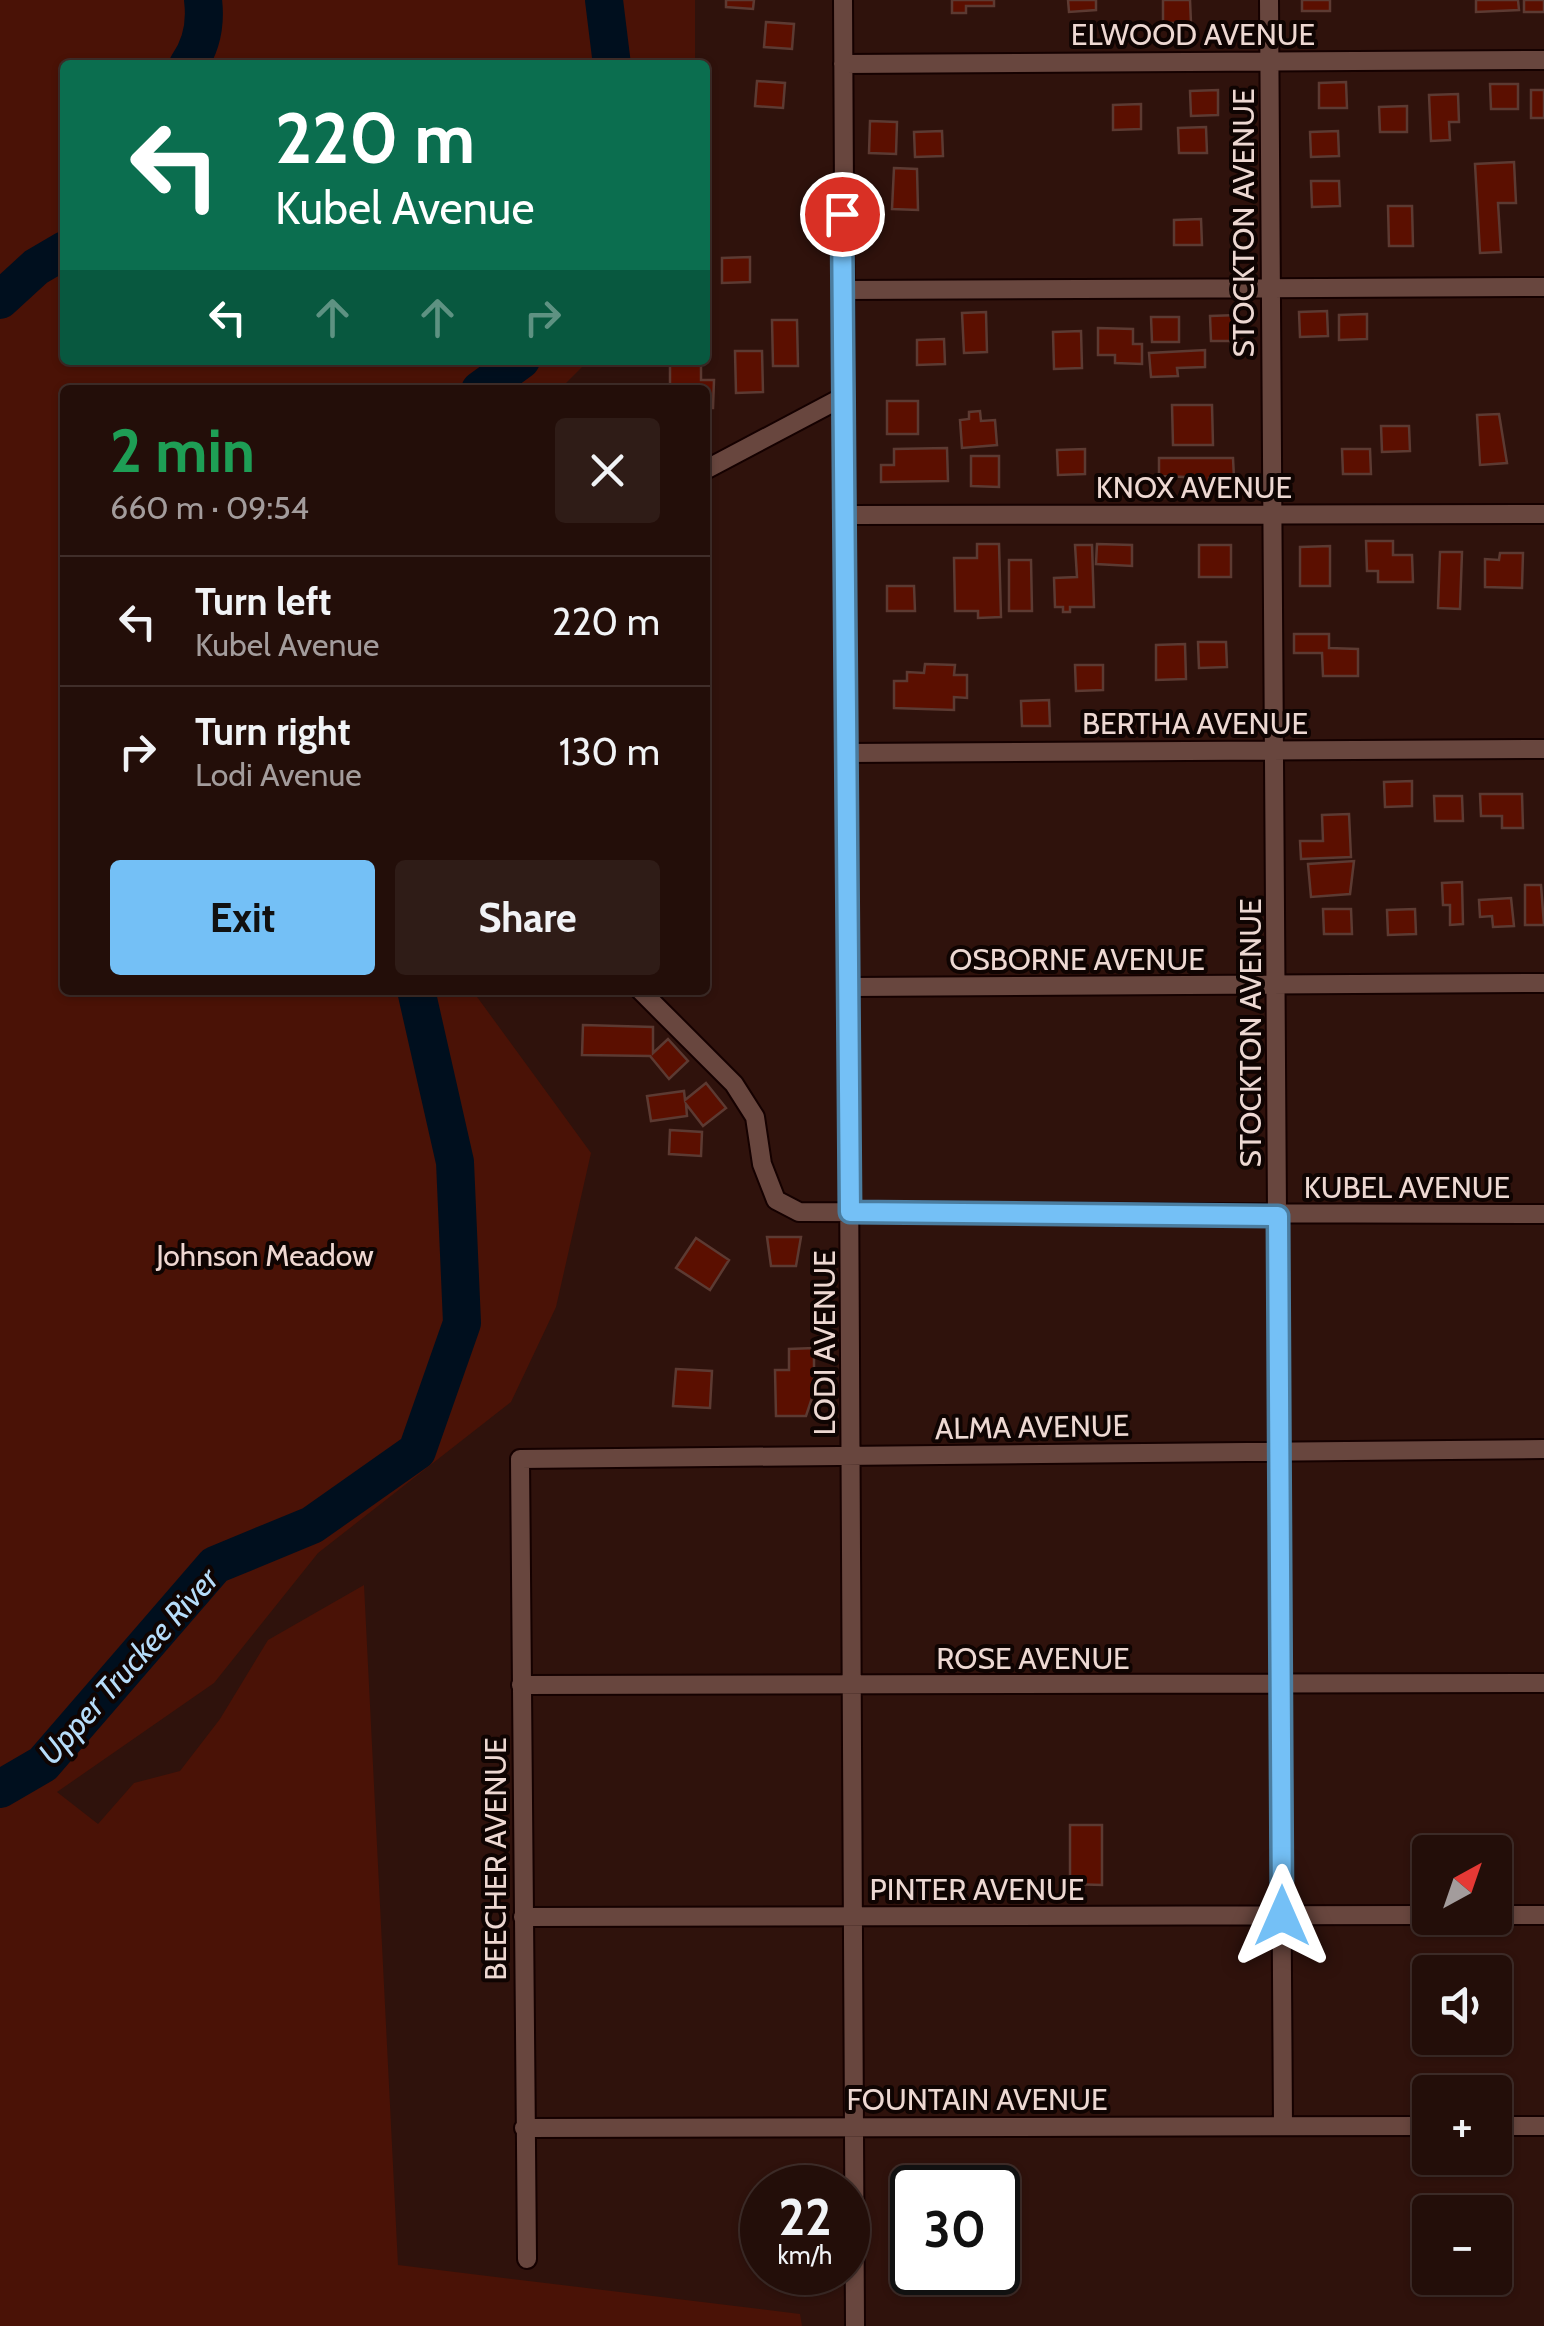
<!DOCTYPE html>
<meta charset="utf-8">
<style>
body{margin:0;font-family:Cabin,sans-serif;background:#2f1c17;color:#f1f3f6;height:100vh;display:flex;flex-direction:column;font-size:38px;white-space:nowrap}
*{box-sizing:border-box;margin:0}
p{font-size:32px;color:#a39c9c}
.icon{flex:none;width:55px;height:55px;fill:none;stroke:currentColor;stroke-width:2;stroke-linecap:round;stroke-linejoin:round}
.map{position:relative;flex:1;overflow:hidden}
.sheet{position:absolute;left:60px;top:385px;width:650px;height:610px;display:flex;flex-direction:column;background:#230e09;border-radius:10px;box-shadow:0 2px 8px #0004,0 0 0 2px #402e2a}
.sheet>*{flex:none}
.hud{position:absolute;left:60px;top:60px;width:650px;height:305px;border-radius:10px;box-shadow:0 2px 8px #0004,0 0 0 2px #402e2a;background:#0b6e4f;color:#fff;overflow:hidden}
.needle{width:65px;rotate:40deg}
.tools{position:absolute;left:1412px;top:1835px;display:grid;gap:20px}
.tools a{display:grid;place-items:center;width:100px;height:100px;border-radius:10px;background:#230e09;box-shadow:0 2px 8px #0004,0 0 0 2px #402e2a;font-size:50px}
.speed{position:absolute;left:740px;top:2165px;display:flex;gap:20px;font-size:50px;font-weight:700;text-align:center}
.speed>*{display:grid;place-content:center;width:130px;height:130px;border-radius:50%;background:#230e09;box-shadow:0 2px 8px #0004,0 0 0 2px #402e2a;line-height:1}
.speed small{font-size:25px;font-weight:400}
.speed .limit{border:5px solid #111;border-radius:15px;background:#fff;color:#111}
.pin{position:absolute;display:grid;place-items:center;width:85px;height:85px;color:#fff;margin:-42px;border:5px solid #fff;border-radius:50%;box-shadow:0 2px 10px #0007}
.me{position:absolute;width:110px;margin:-55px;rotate:0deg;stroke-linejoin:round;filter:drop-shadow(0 0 8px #0008)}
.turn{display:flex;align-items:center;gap:35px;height:210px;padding:0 50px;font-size:45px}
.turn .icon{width:130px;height:130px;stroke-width:2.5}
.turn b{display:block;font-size:70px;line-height:85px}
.lanes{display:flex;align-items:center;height:95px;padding:0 50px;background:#0003;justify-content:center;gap:50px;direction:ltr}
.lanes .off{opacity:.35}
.round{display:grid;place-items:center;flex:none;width:105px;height:105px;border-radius:10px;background:#2f1c17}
.summary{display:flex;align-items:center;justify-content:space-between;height:170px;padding:0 50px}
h1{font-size:60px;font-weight:700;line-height:75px;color:#1e9e55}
.cta{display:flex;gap:20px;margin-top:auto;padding:20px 50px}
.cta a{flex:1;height:115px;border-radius:10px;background:#74c0f6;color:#111;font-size:40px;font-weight:700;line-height:115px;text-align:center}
.cta a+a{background:#2f1c17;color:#f1f3f6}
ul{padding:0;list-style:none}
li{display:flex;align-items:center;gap:30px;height:130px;padding:0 50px;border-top:2px solid #402e2a}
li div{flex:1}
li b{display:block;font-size:38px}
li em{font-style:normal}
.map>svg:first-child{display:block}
.green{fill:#4a1206}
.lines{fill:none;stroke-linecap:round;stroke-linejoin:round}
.river{stroke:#000f1e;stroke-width:38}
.building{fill:#5b0f00;stroke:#5c3a32;stroke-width:2.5}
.street-casing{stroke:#150100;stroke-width:22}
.street{stroke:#68463e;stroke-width:18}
.route-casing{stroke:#4b7da0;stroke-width:25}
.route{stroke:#74c0f6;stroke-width:18}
.labels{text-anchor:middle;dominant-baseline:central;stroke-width:8;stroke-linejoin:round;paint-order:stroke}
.street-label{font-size:30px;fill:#edd8d2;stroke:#0f0402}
.park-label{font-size:30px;fill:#efd7d1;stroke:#0f0402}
.water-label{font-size:32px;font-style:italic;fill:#b6dcf9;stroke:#0f0402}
</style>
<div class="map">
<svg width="1544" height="2326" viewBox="0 0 1544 2326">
<rect width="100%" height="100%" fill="#2f120c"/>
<path class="green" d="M 0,0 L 695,0 L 695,65 L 65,65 L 65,360 L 589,360 L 559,390 L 65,390 L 65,990 L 472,990 L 591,1153 L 556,1307 L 511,1402 L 318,1553 L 214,1683 L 57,1792 L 98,1824 L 134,1783 L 180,1771 L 220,1719 L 268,1640 L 364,1585 L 398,2265 L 800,2314 L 802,2326 L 0,2326 Z"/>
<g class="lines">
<path class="river" d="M 604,0 L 612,65
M 188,65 C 202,45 206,24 203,0
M 0,300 L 36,267 L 65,250
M 480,390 L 521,360
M 0,1789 L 43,1764 L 215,1565 L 312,1525 L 417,1451 L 462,1323 L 455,1162 L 416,990"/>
</g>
<path class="building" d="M 726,0 L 754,0 L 753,9 L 726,7 Z
M 952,0 L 994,0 L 994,6 L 966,6 L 966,13 L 952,13 Z
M 1068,0 L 1096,0 L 1096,10 L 1069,12 Z
M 1163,0 L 1190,0 L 1191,23 L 1163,23 Z
M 1302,0 L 1330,0 L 1330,11 L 1302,11 Z
M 1476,0 L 1518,0 L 1519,10 L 1476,12 Z
M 1524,0 L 1544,0 L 1544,12 L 1524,12 Z
M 766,22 L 794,24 L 792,49 L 764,47 Z
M 757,81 L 785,83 L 783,108 L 755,106 Z
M 1346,82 L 1347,108 L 1319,108 L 1319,83 Z
M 1490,84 L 1518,84 L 1518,109 L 1491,109 Z
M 1218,90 L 1218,115 L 1191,116 L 1190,91 Z
M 1531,90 L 1544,90 L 1544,118 L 1531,118 Z
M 1458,94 L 1459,122 L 1449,122 L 1450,140 L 1431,141 L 1429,95 Z
M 1141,104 L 1141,129 L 1113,130 L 1113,105 Z
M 1407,106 L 1407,132 L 1380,132 L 1379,107 Z
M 870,121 L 897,122 L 896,154 L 869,153 Z
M 1206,127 L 1207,153 L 1179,153 L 1178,128 Z
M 942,131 L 943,156 L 915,157 L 914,132 Z
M 1338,131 L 1339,156 L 1311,157 L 1310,132 Z
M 1514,162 L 1516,203 L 1498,203 L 1501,252 L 1480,253 L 1475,164 Z
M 894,168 L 917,169 L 918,210 L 892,209 Z
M 1311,181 L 1339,181 L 1340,206 L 1312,207 Z
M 1388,206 L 1412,206 L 1413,246 L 1389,246 Z
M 1201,219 L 1202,245 L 1174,245 L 1174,220 Z
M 750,257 L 750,282 L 722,283 L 722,258 Z
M 1327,311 L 1328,336 L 1300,337 L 1299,312 Z
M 986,312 L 987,352 L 964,353 L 962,313 Z
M 1367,314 L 1367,339 L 1339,340 L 1339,315 Z
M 1238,315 L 1238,341 L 1211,341 L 1210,316 Z
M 1151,317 L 1179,317 L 1179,342 L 1152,342 Z
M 772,320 L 797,320 L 798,366 L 773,366 Z
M 1098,328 L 1133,329 L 1133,344 L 1142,344 L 1142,364 L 1115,363 L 1115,355 L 1098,355 Z
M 1081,331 L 1082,368 L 1054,369 L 1053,332 Z
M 944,339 L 945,364 L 917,365 L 917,340 Z
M 1205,350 L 1205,367 L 1177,368 L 1178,376 L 1151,377 L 1149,353 Z
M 735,351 L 762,351 L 763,392 L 736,393 Z
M 680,360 L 701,360 L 701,380 L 714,380 L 713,408 L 705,408 L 705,390 L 670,390 L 670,364 L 679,364 Z
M 887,401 L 918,401 L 918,434 L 887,434 Z
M 1172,405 L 1212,405 L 1213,445 L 1173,445 Z
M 980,411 L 981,421 L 995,420 L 997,445 L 962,448 L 960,420 L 969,419 L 969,412 Z
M 1499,414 L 1507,463 L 1480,465 L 1477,415 Z
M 1381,426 L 1409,426 L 1410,451 L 1382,452 Z
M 947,448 L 948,481 L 881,482 L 881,465 L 894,465 L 894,449 Z
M 1085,449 L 1085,474 L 1058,475 L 1057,450 Z
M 1342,449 L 1370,449 L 1371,474 L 1343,474 Z
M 971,456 L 999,456 L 999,487 L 971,486 Z
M 1159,458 L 1233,458 L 1234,478 L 1209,478 L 1209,485 L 1185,486 L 1185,477 L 1159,476 Z
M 1366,541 L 1393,541 L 1393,555 L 1412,555 L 1413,582 L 1378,582 L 1378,571 L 1367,571 Z
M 977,544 L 999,544 L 1001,617 L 978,618 L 978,611 L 955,611 L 954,558 L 977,558 Z
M 1097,544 L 1132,545 L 1132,566 L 1096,564 Z
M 1075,545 L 1092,545 L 1094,607 L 1070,607 L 1070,612 L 1063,612 L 1063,607 L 1055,607 L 1054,578 L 1077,577 Z
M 1199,545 L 1231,545 L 1231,577 L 1199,577 Z
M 1330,546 L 1330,586 L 1300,586 L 1300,547 Z
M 1440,552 L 1462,552 L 1460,609 L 1438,608 Z
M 1500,553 L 1523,553 L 1522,588 L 1485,587 L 1485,559 L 1499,560 Z
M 1009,560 L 1031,560 L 1032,611 L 1009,611 Z
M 887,586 L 914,586 L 915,611 L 887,611 Z
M 1294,634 L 1329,634 L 1329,648 L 1358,649 L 1358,676 L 1323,676 L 1322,653 L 1294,653 Z
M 1198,642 L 1226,642 L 1227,667 L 1199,668 Z
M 1185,644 L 1186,679 L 1156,680 L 1156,645 Z
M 925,664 L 955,665 L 954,675 L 967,675 L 967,698 L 954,697 L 954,710 L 894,708 L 894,681 L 907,681 L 907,672 L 924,673 Z
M 1075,665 L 1103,665 L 1103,690 L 1076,691 Z
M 1049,700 L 1050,726 L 1022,726 L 1021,701 Z
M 1412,781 L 1412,806 L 1385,807 L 1384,782 Z
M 1480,794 L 1522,794 L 1523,828 L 1502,828 L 1502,816 L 1481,816 Z
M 1434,796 L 1462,796 L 1463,821 L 1435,821 Z
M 1349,814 L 1351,857 L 1301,859 L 1300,841 L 1323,841 L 1322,815 Z
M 1354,861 L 1350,894 L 1311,897 L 1308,864 Z
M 1462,882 L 1463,924 L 1450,925 L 1450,905 L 1443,905 L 1442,883 Z
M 1525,885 L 1541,885 L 1544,925 L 1525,925 Z
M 1511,898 L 1514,926 L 1493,927 L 1492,916 L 1480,917 L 1479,900 Z
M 1323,909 L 1351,909 L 1352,934 L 1324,934 Z
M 1415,909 L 1416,934 L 1388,935 L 1387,910 Z
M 583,1025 L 653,1027 L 653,1053 L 668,1039 L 688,1061 L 669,1079 L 650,1056 L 582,1055 Z
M 706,1083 L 726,1108 L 703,1126 L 686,1104 L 687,1116 L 651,1121 L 647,1096 L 684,1091 L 685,1100 Z
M 670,1130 L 702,1132 L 701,1156 L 669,1154 Z
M 767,1237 L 801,1237 L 796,1266 L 771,1266 Z
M 696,1238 L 729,1260 L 710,1290 L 676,1268 Z
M 814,1348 L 814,1392 L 806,1416 L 776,1416 L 775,1370 L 789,1370 L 789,1349 Z
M 676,1369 L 712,1371 L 710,1408 L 673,1406 Z
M 1070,1825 L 1102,1825 L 1102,1885 L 1070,1884 Z"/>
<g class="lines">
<defs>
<path id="street" d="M 843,0 L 855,2326
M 1269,0 L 1283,2126
M 843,64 L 1544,60
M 842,290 L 1544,287
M 705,470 L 843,397
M 844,515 L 1544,514
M 846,753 L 1544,749
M 850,987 L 1544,983
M 640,990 L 734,1084 L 755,1117 L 762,1164 L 776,1200 L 799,1212 L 1544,1214
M 521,1685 L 1544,1683
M 1495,1915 L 1544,1915
M 523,1917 L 1430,1915
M 1495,2126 L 1544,2126
M 524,2128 L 1430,2126
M 527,2259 L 520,1459 L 1544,1449"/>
</defs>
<use href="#street" class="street-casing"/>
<use href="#street" class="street"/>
</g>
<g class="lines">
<defs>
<path id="route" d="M 842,214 L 850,1212 L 1278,1216 L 1282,1916"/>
</defs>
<use href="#route" class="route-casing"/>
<use href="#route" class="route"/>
</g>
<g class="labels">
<g class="street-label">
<text x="1193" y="34">ELWOOD AVENUE</text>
<text transform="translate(1243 223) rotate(-90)">STOCKTON AVENUE</text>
<text x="1194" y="487">KNOX AVENUE</text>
<text x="1195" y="723">BERTHA AVENUE</text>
<text x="1077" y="959">OSBORNE AVENUE</text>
<text transform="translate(1250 1033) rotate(-90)">STOCKTON AVENUE</text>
<text x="1407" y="1187">KUBEL AVENUE</text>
<text transform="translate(824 1343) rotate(-90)">LODI AVENUE</text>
<text transform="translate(1032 1427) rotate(-1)">ALMA AVENUE</text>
<text x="1033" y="1658">ROSE AVENUE</text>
<text transform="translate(495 1859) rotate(-90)">BEECHER AVENUE</text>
<text x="977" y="1889">PINTER AVENUE</text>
<text x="977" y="2099">FOUNTAIN AVENUE</text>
</g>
<g class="park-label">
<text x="265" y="1255">Johnson Meadow</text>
</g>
<g class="water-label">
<text transform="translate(128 1666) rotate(-48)">Upper Truckee River</text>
</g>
</g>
</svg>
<div class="tools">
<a><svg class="needle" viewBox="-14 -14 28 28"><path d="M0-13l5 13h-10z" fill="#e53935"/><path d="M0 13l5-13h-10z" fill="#a39c9c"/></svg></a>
<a><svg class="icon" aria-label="sound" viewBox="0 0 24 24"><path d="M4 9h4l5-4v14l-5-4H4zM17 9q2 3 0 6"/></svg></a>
<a>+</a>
<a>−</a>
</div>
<div class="speed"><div>22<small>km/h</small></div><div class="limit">30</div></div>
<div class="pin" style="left:842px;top:214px;background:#d93025"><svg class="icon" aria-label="arrive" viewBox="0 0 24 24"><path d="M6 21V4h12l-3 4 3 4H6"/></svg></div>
<svg class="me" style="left:1282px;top:1916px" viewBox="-20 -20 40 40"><path d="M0-17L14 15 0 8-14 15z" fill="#74c0f6" stroke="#fff" stroke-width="4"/></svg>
<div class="hud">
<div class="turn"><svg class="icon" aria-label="left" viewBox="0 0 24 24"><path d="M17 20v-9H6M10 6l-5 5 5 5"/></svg><div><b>220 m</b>Kubel Avenue</div></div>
<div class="lanes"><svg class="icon" aria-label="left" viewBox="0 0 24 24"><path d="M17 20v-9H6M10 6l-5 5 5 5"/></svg><svg class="icon off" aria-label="ahead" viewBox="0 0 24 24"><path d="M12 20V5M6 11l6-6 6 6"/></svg><svg class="icon off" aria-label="ahead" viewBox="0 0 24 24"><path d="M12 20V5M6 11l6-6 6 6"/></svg><svg class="icon off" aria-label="right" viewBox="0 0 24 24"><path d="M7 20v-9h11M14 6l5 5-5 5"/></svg></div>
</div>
<section class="sheet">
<div class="summary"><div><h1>2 min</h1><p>660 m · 09:54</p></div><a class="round"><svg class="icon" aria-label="close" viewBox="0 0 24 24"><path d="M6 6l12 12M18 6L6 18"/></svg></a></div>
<ul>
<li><svg class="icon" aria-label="left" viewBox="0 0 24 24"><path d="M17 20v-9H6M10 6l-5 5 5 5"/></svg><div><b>Turn left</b><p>Kubel Avenue</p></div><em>220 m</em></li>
<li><svg class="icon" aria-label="right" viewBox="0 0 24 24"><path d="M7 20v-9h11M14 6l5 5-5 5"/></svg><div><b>Turn right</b><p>Lodi Avenue</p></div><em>130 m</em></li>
</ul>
<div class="cta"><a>Exit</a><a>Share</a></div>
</section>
</div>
